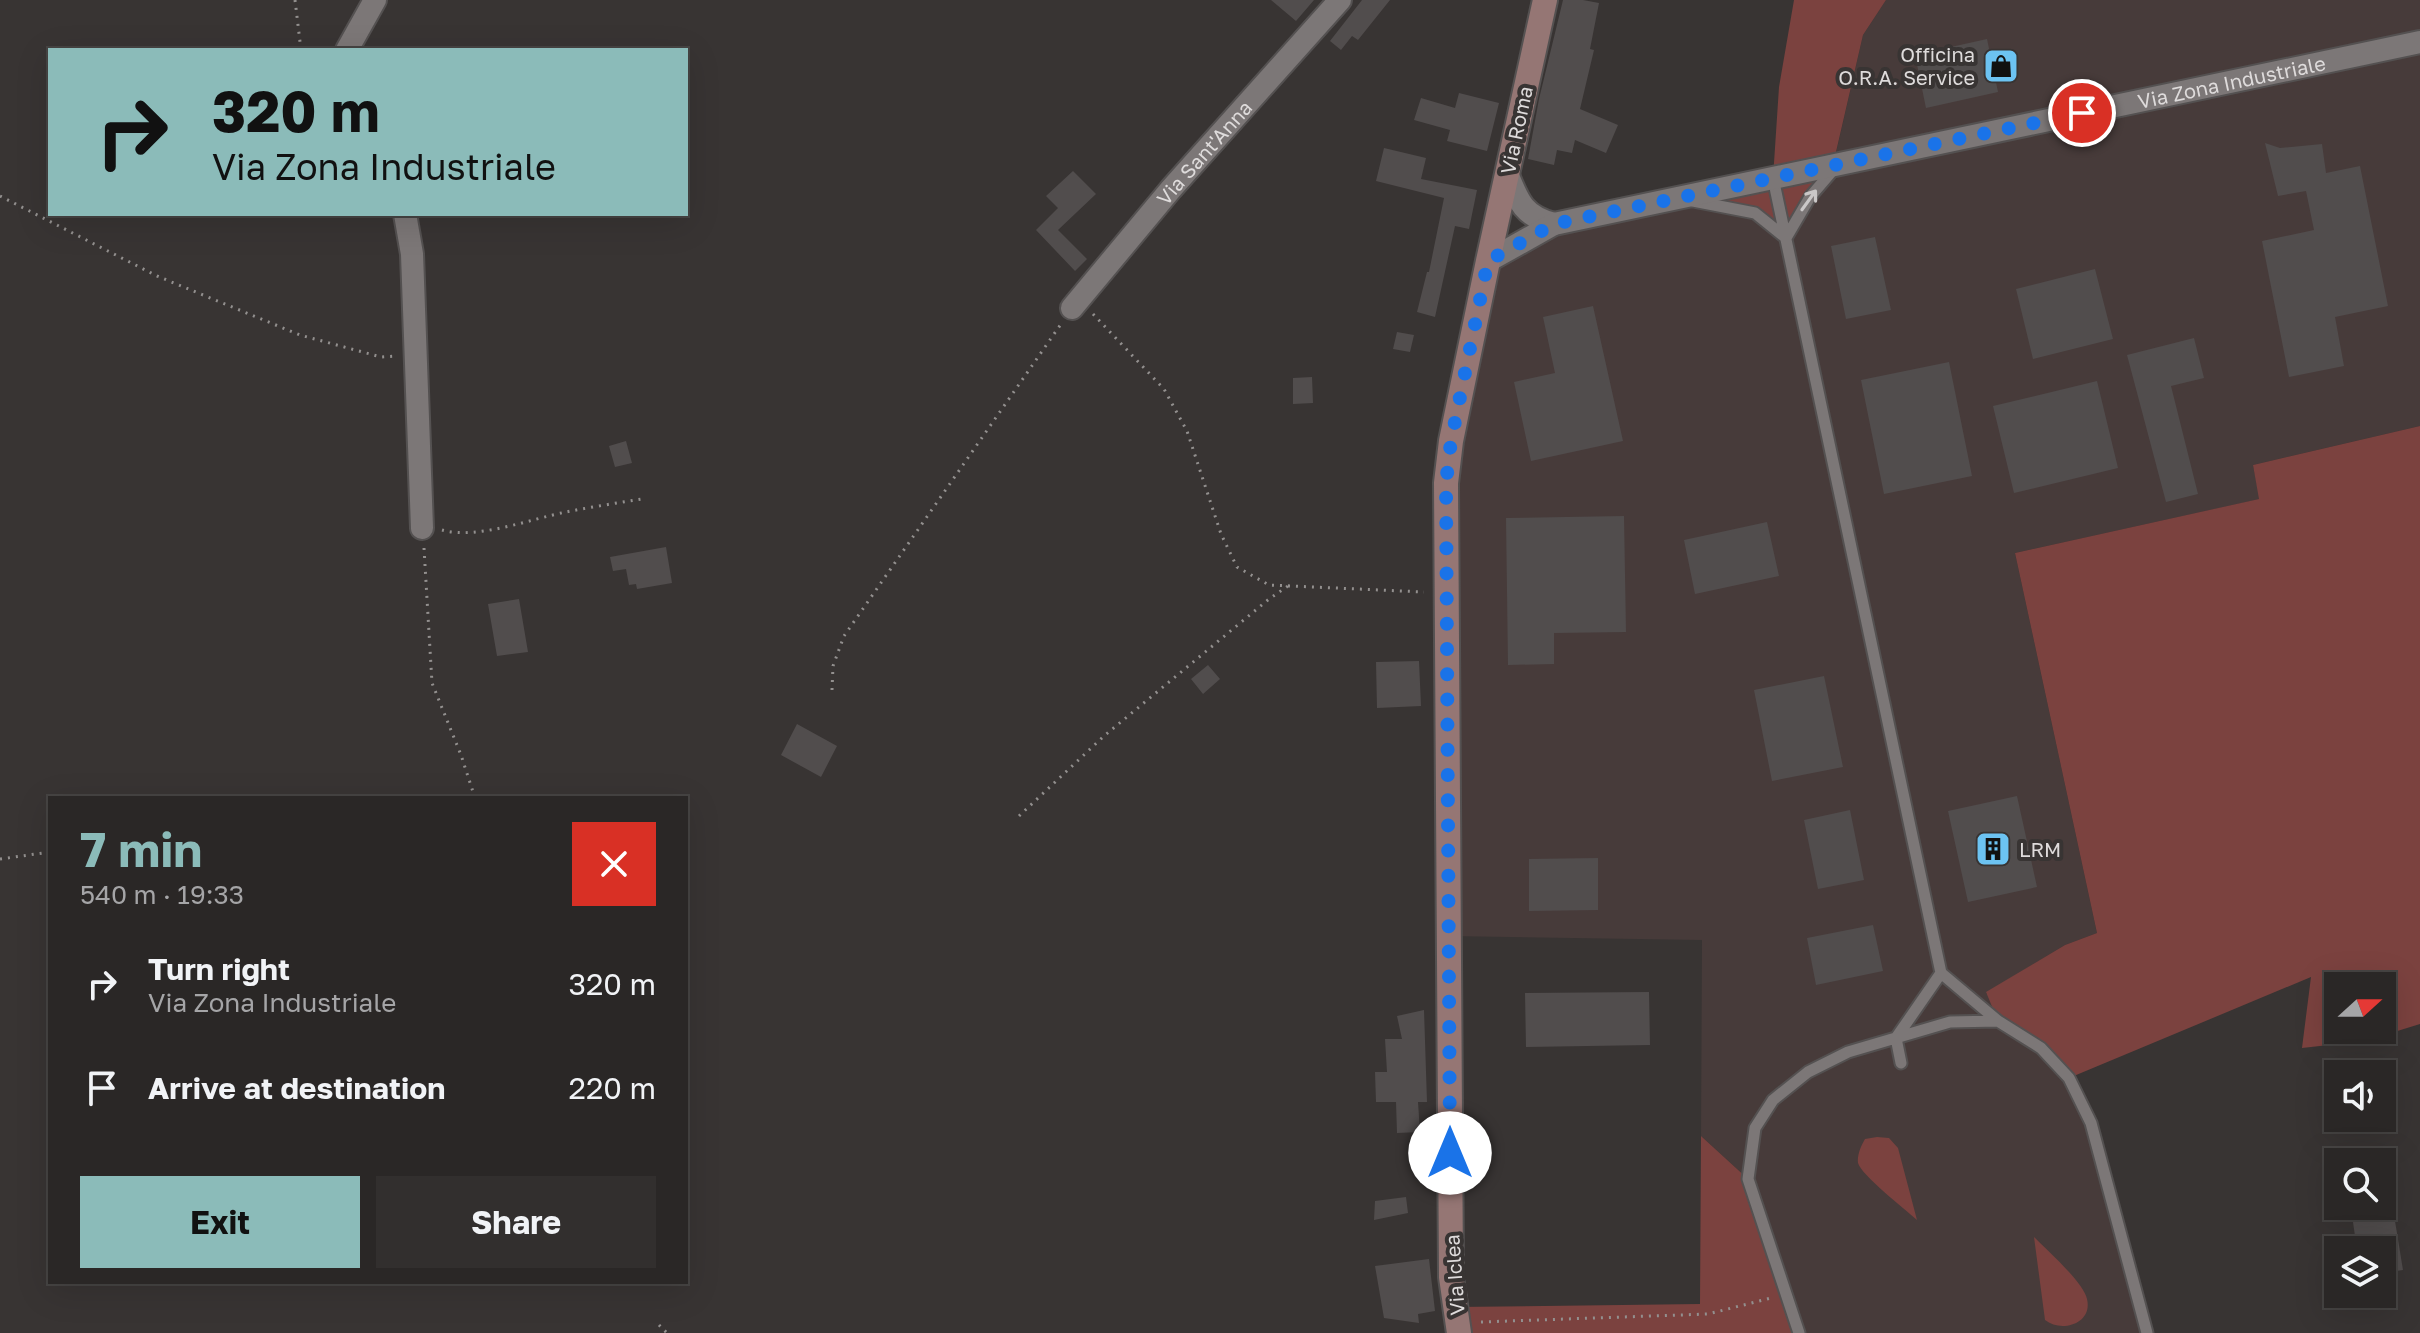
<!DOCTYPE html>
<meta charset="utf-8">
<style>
body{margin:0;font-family:"Golos Text",sans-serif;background:#322f2e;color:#f1f3f6;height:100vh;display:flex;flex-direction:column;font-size:30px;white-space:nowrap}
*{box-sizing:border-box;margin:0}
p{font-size:26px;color:#a5a5a7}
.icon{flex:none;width:44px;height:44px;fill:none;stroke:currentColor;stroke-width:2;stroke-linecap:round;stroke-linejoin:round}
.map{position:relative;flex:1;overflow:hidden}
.side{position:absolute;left:48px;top:796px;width:640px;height:488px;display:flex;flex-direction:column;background:#2a2726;border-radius:0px;box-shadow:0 8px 32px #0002,0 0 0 2px #464443}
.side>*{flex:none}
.top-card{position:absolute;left:48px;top:48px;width:640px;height:168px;border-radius:0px;box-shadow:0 8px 32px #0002,0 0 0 2px #464443;background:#8bbbb9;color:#111;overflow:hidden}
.needle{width:52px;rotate:69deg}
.buttons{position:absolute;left:2324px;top:972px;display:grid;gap:16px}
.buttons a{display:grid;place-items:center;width:72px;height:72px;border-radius:0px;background:#2a2726;box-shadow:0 8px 32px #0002,0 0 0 2px #464443;font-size:40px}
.pin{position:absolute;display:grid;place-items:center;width:68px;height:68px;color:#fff;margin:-34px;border:4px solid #fff;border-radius:50%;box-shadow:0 2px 8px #0007}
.me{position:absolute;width:88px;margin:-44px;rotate:0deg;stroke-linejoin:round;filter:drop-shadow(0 0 6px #0008)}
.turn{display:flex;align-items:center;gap:28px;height:168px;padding:0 32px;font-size:36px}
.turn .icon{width:104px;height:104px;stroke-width:2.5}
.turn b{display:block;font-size:56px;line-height:68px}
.round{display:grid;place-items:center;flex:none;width:84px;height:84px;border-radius:0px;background:#322f2e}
.head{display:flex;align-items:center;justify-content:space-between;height:136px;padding:0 32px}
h1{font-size:48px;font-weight:700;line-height:60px;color:#8bbbb9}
.primary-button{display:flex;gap:16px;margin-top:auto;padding:16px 32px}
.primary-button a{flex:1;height:92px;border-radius:0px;background:#8bbbb9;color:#111;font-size:32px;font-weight:700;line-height:92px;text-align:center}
.primary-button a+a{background:#322f2e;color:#f1f3f6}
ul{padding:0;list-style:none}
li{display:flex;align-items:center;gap:24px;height:104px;padding:0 32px}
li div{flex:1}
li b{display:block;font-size:30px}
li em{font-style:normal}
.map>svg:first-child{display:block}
.built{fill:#473b3a}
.green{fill:#7b423f;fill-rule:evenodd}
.building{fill:#514d4d}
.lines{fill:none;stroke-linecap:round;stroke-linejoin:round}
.lane-casing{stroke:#545151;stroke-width:15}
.street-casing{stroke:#545151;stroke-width:26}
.secondary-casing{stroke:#545151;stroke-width:28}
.path{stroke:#93908f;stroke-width:3;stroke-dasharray:2 6;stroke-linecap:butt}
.lane{stroke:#7c7777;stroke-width:11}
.street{stroke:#7c7777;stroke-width:22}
.secondary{stroke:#957674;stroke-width:24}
.oneway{stroke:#cac7c7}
.route{stroke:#1a73e8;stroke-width:14;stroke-dasharray:0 25.2}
.labels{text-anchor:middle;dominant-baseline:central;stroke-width:8;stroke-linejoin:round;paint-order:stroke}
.poi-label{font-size:20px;fill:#dedbdb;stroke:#383433;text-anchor:end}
.street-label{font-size:20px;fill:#dedbdb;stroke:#383433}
</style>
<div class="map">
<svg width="2420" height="1333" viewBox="0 0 2420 1333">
<rect width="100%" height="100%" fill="#383433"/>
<path class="built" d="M 1886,0 L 2420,0 L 2420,426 L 2253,465 L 2260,499 L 2015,553 L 2097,933 L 2065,945 L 1986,993 L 2069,1078 L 2091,1123 L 2149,1333 L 1799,1333 L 1748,1179 L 1701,1136 L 1702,940 L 1448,936 L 1446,483 L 1488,261 L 1554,224 L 1833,166 L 1863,35 Z"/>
<path class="green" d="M 1794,0 L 1886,0 L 1863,35 L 1833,165 L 1786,238 L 1755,213 L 1678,198 L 1773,178 L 1779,87 Z
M 2420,426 L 2420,1024 L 2365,1041 L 2302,1048 L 2311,977 L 2069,1078 L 2041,1048 L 1998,1021 L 1986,992 L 2065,945 L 2097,933 L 2015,553 L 2259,499 L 2253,465 ZM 2338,986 L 2382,986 L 2382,1030 L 2338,1030 Z
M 1701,1136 L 1748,1179 L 1799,1333 L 1459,1333 L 1455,1307 L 1700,1304 Z
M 1877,1137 L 1889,1138 L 1898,1148 L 1917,1220 C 1905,1209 1862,1176 1858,1163 C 1857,1155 1861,1146 1865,1139 Z
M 2034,1237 C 2047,1250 2084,1283 2087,1299 C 2093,1324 2061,1333 2045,1320 Z"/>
<path class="building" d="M 1271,0 L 1314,0 L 1296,21 Z
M 1362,0 L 1390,0 L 1358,40 L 1352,36 L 1341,50 L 1330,41 Z
M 1563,0 L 1583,0 L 1599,3 L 1590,49 L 1594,50 L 1580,109 L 1618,125 L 1606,153 L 1575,140 L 1572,153 L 1557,150 L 1554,165 L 1528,159 L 1539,99 Z
M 1987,39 L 1998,92 L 1926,108 L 1915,55 Z
M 1459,93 L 1499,103 L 1487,151 L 1447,141 L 1450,130 L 1414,120 L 1421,98 L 1455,108 Z
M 2265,143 L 2280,148 L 2322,144 L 2326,173 L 2360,166 L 2388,306 L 2335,317 L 2344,366 L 2289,377 L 2262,241 L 2314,230 L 2306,191 L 2278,196 Z
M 1384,148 L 1426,158 L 1421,179 L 1477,190 L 1469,229 L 1455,226 L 1435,317 L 1417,312 L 1427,272 L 1429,272 L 1444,198 L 1376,181 Z
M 1073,171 L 1096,194 L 1058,230 L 1087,259 L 1075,271 L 1036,230 L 1058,208 L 1046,196 Z
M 1875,237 L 1891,310 L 1846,319 L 1831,246 Z
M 2095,269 L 2113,339 L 2033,359 L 2016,289 Z
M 1593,306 L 1623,441 L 1531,461 L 1514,382 L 1555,373 L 1543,317 Z
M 1397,332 L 1414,335 L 1410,352 L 1393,349 Z
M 2194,338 L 2204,378 L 2171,386 L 2198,494 L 2166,502 L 2127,355 Z
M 1949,362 L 1972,476 L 1884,494 L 1861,380 Z
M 1312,377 L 1313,403 L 1293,404 L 1293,378 Z
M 2097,381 L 2118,468 L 2014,493 L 1993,406 Z
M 626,441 L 632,463 L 615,467 L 609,446 Z
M 1624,516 L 1626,632 L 1554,633 L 1554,664 L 1508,665 L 1506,518 Z
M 1767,522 L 1779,576 L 1695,594 L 1684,540 Z
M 666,547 L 672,583 L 637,589 L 636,584 L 629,585 L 626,569 L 613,571 L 610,557 Z
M 519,599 L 528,652 L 497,656 L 488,604 Z
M 1419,661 L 1421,706 L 1377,708 L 1376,662 Z
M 1208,665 L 1220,679 L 1203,694 L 1191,679 Z
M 1824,676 L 1843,767 L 1772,781 L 1754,690 Z
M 797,724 L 837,746 L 821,777 L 781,755 Z
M 2017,796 L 2037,887 L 1968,902 L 1948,811 Z
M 1850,810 L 1864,880 L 1818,889 L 1804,820 Z
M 1598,858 L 1598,910 L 1529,911 L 1529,859 Z
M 1873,925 L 1883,971 L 1816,985 L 1807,938 Z
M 1649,992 L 1650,1045 L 1526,1047 L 1525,993 Z
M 1424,1010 L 1427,1102 L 1418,1102 L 1420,1132 L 1397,1133 L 1396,1102 L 1376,1102 L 1375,1072 L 1387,1072 L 1385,1039 L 1402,1039 L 1397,1016 Z
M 1406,1197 L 1408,1213 L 1374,1220 L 1375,1201 Z
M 2394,1215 L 2403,1270 L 2382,1273 L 2382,1250 L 2357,1250 L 2353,1222 Z
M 1429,1259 L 1435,1311 L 1418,1314 L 1419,1323 L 1384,1318 L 1375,1266 Z"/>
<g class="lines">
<defs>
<path id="lane" d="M 1773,178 L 1941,973 L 1998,1021
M 1693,201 L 1755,213 L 1786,238 L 1810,197 L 1834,169
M 1901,1063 L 1896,1038 L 1941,973
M 1799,1333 L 1748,1179 L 1755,1128 L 1773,1100 L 1808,1072 L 1848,1052 L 1950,1022 L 1998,1021 L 2041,1048 L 2069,1078 L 2091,1123 L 2147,1333"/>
<g id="street">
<path d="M 347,50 L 375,0"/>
<path d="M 1507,173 C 1518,201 1523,216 1554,224"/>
<path d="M 405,214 L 412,254 L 422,528"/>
<path id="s1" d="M 1488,261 L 1554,224 L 2420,42"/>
<path id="s2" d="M 1072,308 L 1171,189 L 1340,0"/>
</g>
<path id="secondary" d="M 1459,1333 L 1451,1277 L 1446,483 L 1451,441 L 1488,261 L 1545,0"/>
</defs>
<use href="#lane" class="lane-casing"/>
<use href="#street" class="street-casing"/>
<use href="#secondary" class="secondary-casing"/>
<path class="path" d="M 295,0 L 301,50
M 0,196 L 157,276 L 300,335 L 381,357 L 396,356
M 1093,314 L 1164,389 L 1187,431 L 1221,534 L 1237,567 L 1269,585 L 1424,592
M 442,530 C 477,540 530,519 566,512 C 591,507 617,503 642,499
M 424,548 L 432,683 L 461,755 L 475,798
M 832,690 L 833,666 L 844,636 L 1061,324
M 1019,816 L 1104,736 L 1269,599 L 1288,586
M 0,859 L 50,852
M 1481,1322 L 1708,1314 L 1771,1298
M 659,1325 L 667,1333"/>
<use href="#lane" class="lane"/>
<use href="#street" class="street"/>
<use href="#secondary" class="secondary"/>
</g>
<defs><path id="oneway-shaft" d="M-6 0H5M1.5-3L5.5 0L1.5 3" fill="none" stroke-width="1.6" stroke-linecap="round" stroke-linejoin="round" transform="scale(2)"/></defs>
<use class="oneway" href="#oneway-shaft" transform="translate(1809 200) rotate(-54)"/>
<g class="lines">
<path class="route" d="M 1450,1153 L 1446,483 L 1451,441 L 1488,261 L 1554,224 L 2082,113"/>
</g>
<defs>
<symbol id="shop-square" viewBox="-11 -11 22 22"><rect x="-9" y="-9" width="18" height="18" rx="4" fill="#6cc3f2" stroke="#383433"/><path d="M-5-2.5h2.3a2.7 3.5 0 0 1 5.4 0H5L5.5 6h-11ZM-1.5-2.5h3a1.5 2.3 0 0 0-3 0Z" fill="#111"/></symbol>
<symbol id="building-square" viewBox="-11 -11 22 22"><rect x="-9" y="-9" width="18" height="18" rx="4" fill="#6cc3f2" stroke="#383433"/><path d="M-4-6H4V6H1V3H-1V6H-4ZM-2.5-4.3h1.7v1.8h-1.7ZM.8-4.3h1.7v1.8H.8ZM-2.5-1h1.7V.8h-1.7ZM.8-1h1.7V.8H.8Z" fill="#111"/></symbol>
</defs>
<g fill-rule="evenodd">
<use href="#shop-square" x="1981" y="46" width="40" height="40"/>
<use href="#building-square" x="1973" y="829" width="40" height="40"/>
</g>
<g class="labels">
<g class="poi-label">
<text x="1975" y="54">Officina<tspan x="1975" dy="23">O.R.A. Service</tspan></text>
<text x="2019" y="849" text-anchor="start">LRM</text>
</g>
<g class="street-label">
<text stroke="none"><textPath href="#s1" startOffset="768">Via Zona Industriale</textPath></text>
<text transform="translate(1516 130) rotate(-78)">Via Roma</text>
<text stroke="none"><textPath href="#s2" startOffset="204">Via Sant'Anna</textPath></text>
<text transform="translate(1454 1275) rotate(-94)">Via Iclea</text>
</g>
</g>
</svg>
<div class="buttons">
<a><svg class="needle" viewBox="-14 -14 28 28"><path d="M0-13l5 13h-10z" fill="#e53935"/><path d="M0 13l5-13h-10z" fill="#a5a5a7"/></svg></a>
<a><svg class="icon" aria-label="sound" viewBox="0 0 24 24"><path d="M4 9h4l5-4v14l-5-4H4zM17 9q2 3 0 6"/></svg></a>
<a><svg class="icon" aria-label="search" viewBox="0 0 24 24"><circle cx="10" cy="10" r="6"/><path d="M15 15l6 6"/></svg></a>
<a><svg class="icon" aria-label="layers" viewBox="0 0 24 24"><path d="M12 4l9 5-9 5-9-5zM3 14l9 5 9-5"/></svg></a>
</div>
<div class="pin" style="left:2082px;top:113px;background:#d93025"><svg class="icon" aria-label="arrive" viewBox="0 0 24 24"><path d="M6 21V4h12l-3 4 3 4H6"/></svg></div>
<svg class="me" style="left:1450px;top:1153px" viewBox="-20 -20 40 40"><circle r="19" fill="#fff"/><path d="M0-13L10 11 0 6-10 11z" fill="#1a73e8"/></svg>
<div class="top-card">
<div class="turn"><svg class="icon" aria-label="right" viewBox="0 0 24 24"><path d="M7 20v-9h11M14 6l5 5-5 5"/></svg><div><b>320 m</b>Via Zona Industriale</div></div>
</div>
<section class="side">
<div class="head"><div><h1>7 min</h1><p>540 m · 19:33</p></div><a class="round" style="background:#d93025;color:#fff"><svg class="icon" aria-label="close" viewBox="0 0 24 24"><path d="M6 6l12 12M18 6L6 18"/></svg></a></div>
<ul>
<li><svg class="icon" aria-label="right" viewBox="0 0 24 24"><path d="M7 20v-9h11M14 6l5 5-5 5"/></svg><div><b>Turn right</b><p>Via Zona Industriale</p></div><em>320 m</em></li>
<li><svg class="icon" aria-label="arrive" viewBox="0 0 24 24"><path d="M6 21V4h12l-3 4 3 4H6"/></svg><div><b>Arrive at destination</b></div><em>220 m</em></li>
</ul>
<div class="primary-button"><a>Exit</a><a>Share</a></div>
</section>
</div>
